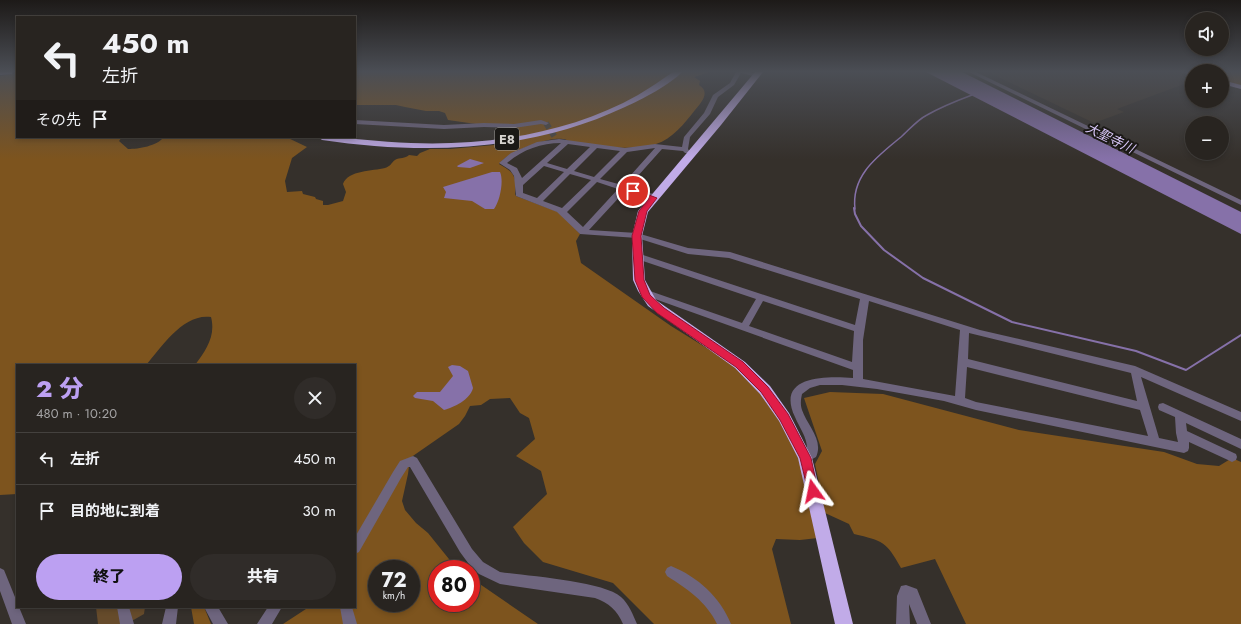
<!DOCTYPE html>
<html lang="ja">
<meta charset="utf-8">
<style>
body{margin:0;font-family:Jost,"Noto Sans JP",sans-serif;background:#302c29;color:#f1f3f6;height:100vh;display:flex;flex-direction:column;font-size:15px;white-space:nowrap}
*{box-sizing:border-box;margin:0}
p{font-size:13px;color:#a5a4a5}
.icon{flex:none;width:22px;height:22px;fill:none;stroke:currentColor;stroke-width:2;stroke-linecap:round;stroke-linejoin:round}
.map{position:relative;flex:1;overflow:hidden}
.sheet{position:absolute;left:16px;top:364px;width:340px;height:244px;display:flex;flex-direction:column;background:#282420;border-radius:0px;box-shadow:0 2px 6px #0003,0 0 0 1px #44413e}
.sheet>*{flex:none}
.banner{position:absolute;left:16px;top:16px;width:340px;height:122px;border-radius:0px;box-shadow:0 2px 6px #0003,0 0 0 1px #44413e;background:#282420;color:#f1f3f6;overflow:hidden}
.controls{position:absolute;left:1185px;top:12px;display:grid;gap:8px}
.controls a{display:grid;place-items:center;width:44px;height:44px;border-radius:50%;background:#282420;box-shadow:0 2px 6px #0003,0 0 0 1px #44413e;font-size:20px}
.speed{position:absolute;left:368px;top:560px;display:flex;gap:8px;font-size:20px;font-weight:700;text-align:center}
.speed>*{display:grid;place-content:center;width:52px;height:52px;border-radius:50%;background:#282420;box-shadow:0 2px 6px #0003,0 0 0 1px #44413e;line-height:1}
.speed small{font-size:10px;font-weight:400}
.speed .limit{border:6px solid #d22;background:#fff;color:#111}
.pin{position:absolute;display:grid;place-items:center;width:34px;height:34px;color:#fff;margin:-17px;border:2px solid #fff;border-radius:50%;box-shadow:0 1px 4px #0007}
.me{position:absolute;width:44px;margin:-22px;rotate:348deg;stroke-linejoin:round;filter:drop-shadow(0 0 3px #0008)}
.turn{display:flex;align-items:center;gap:14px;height:84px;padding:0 20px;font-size:18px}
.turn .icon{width:52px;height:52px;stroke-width:2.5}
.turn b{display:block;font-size:28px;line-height:34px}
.then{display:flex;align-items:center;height:38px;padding:0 20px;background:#0003;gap:8px;font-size:15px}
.round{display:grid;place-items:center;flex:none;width:42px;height:42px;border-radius:21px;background:#302c29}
.summary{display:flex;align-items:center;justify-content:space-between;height:68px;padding:0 20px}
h1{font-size:24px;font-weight:800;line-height:30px;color:#bca0f2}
.primary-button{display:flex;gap:8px;margin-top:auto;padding:8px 20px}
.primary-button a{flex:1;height:46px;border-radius:24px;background:#bca0f2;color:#111;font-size:16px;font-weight:800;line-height:46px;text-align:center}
.primary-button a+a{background:#302c29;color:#f1f3f6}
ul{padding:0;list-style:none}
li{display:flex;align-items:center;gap:12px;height:52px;padding:0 20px;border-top:1px solid #44413e}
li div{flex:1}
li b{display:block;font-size:15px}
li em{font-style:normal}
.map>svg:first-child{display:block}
.built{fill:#42392f}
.green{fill:#664b2b}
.forest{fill:#7d541e;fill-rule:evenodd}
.water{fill:#8671a9}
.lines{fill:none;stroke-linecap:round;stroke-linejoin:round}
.stream-far1{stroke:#8671a9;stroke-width:1.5}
.stream{stroke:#8671a9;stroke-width:2}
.minor-tunnel{stroke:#4d4944;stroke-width:6;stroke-dasharray:6 3.5;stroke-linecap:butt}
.minor{fill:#6e657e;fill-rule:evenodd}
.major{fill:#aa98ca;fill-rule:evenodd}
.highway{fill:#c1abe8;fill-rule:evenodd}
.route{fill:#e11d48;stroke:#92132f}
.labels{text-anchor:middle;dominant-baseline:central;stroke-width:4;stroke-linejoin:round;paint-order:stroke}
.far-water-label{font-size:13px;font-style:italic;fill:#d7c6f7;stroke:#1b1916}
.shield{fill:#1b1916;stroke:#9f9c98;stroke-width:1}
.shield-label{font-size:13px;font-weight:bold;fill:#d7d4d0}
</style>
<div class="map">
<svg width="1241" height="624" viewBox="0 0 1241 624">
<rect width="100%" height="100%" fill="#35302b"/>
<path class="built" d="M 988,72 L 1181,72 L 1192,75 L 1192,81 L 1117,109 L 1124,112 L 1094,123 Z"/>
<path class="green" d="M 96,607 L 118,607 L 122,624 L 98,624 Z
M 126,607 L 145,607 L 144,614 L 130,622 Z"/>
<path class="forest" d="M 355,72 L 709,72 L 694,77 L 700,81 L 699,85 C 711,92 701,103 695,110 C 685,123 672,139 656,144 C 636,151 592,147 571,142 C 568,141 566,139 563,139 C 549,136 507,152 499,164 C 514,172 517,177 515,194 L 516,196 L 561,213 L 580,234 L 576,241 L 581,263 L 671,326 L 726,360 L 761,390 L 789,434 L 799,460 L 818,538 L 800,540 L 776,539 L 772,549 L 791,624 L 654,624 L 613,583 L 543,562 L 524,543 L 513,527 L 547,494 L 541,471 L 516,456 L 535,439 L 529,418 L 520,413 L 510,398 L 490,399 L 481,405 L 470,406 L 465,416 L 459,424 L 410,458 L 408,474 L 402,501 L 405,510 L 416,523 L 428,533 L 457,569 L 437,569 L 437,603 L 471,603 L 471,578 L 538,624 L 283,624 L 309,607 L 355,607 L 355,365 L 195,365 C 206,350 216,336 211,317 C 183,313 162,347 146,365 L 17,365 L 17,494 L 0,495 L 0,76 L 17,73 L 17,137 L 122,137 L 119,141 L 128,149 C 139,149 157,146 164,137 L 286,137 L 307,147 L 292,158 L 285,181 L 287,192 L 302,191 L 303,194 L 315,197 L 316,199 L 323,201 L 323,205 L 328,205 L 343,201 L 346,192 L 343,184 C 348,170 373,171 385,168 C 391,166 391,163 395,160 C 400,157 405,159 409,155 L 417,156 L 420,153 L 430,149 L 450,149 L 505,144 L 511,142 L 514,136 L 509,124 L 476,124 L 448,120 L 445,113 L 439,111 L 426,111 L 405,107 L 396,105 L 355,105 ZM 377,569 L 411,569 L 411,603 L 377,603 Z
M 1222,72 L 1241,72 L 1241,86 L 1222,80 Z
M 830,392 L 883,394 L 1019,430 L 1164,452 L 1197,464 L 1219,466 L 1232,458 L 1241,462 L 1241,624 L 966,624 L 935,559 L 901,568 C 886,541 883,541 854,534 L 849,524 L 825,513 L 815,464 L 822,451 L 804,398 Z
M 191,607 L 204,607 L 211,624 L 194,624 Z"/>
<path class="water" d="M 926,72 L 962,72 L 1241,212 L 1241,234 Z
M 470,159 L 484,163 L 470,168 L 458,167 L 457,166 Z
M 492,172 L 500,172 C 504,181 500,201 494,209 L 485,209 L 472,201 L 444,198 L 446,192 L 443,187 Z
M 452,365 L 460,366 L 468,371 L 473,388 C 470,400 454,407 444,410 L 433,401 L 415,398 L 413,396 L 417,392 L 440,392 L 453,376 L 448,367 Z"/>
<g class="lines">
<path class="stream-far1" d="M 855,209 C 851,175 878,156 901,137 C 909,130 917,120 927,115 C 941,107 956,101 972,95"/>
<path class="stream" d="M 854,208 L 855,214 L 861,226 L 884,250 L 923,278 L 1012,322 L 1136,351 L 1186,370 L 1241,335"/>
<path class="minor-tunnel" d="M 546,123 L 556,139"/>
<path class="minor" d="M 736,72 L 750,72 L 760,75 L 757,77 L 741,73 L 734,85 L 718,97 L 710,114 L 690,137 L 688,149 L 690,152 L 689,153 L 685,153 L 683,151 L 662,149 L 628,187 L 657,195 L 657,199 L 651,199 L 625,191 L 589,230 L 637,233 L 688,248 L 730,252 L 980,330 L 1135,366 L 1241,412 L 1241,421 L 1141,377 L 1159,438 L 1178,442 L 1176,433 L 1175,417 L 1159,410 L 1158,407 L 1159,404 L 1163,403 L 1241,439 L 1241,449 L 1186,423 L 1187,431 L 1236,454 L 1237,457 L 1236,460 L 1232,462 L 1228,460 L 1189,442 L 1189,448 L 1188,451 L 1184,453 L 976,410 L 944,401 L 877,389 L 842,385 L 820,385 L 810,388 L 802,394 C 801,399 800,404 802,410 C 807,425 824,440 816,457 L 805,463 L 801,461 L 800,458 L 801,455 L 807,451 C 808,438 800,429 795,417 C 775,375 827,376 853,378 L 853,370 L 641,294 L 640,292 L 641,290 L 647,290 L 742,323 L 756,299 L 634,258 L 633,256 L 637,253 L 640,254 L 855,325 L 860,299 L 729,258 L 688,254 L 637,238 L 580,234 L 557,212 L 516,196 L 514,176 L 510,170 L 499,163 L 511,153 L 537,142 L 559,139 L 625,148 L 655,144 L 682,147 L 684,137 L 704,113 L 713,95 L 730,83 ZM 561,143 L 522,178 L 517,168 L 507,163 C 522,150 541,143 561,143 ZM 568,144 L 590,147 L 567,169 L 547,163 ZM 597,148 L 620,151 L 594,177 L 574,171 ZM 655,148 L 622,185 L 600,179 L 627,152 ZM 544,166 L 564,172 L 537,198 L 523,193 L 523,185 ZM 570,174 L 591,180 L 562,208 L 543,201 ZM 597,182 L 618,189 L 583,227 L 567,212 ZM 763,301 L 854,331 L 852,362 L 749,326 ZM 869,301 L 960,330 L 955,396 L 863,379 L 863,340 ZM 969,333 L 1131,373 L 1137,401 L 968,359 ZM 967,367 L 1140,410 L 1148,436 L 976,402 L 965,398 Z
M 969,72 L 976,72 L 1241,200 L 1241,205 Z
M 355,120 L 444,125 L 484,123 L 514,124 L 541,120 L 549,123 L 546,125 L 541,124 L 514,128 L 484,127 L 444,129 L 355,124 Z
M 413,456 L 417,458 L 472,549 L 483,562 L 500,572 C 527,576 603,581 621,597 C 629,604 633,615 637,624 L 623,624 C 617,610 609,603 595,598 L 500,584 L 479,574 L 471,567 L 460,552 L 410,467 L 408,467 L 401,478 L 359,552 L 355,554 L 355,537 L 393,472 L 400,461 Z
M 671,566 C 698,577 720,597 731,624 L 717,624 C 706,601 687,589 667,576 L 665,572 L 667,568 Z
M 0,568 L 4,570 L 17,602 L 17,607 L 19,607 L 26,624 L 12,624 L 0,591 Z
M 906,585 L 917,589 L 931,624 L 917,624 L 909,604 L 910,624 L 896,624 L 897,596 L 901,586 Z
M 117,607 L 129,607 L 134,624 L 120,624 Z
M 166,607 L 178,607 L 176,624 L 162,624 Z
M 204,607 L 218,607 L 228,624 L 213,624 Z
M 268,607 L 282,607 L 272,624 L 257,624 Z
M 340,607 L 352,607 L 357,624 L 343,624 Z"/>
<path class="major" d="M 1182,72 L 1192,72 L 1192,76 Z
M 1222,80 L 1241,85 L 1241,89 L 1222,84 Z"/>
<path class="highway" d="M 0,72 L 13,72 L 12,74 L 0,75 Z
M 673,72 L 682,72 C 671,84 641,100 625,107 C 529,152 425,155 322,140 L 318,137 C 349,137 380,142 411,143 C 487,146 571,133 638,95 C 650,88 661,80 673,72 Z
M 755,72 L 763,72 L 721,125 L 648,212 L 642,236 L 645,280 L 656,300 L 745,362 L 770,386 L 789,413 L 812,458 L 853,624 L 835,624 L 798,458 L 779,421 L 760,394 L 735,368 L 648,306 L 638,291 L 633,280 L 632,236 L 638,211 Z"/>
</g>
<linearGradient id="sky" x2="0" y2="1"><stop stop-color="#1d1a18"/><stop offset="0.45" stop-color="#4b4e55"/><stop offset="1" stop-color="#4b4e55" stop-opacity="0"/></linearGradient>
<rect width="1241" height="159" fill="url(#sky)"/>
<path class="route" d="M 633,189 L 657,198 L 647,211 L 641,236 L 644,280 L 650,295 L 664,308 L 743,362 L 768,387 L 788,414 L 811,458 L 818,491 L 817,495 L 813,496 L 809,495 L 800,458 L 780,420 L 761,392 L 736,367 L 657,313 L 642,297 L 635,280 L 632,236 L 639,211 L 649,198 L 631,193 L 631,190 Z"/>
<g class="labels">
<g class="far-water-label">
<text transform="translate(1110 138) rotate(26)">大聖寺川</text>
</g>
<rect class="shield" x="495" y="128" width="24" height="22" rx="3"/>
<g class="shield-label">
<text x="507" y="139">E8</text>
</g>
</g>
</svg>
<div class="controls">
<a><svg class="icon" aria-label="sound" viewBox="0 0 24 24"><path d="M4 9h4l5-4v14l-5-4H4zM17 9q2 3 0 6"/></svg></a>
<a>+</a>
<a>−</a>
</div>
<div class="speed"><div>72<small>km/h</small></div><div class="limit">80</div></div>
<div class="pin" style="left:633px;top:191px;background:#d93025"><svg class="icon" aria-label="arrive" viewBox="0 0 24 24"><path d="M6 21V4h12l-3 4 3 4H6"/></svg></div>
<svg class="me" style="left:813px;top:491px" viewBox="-20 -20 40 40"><path d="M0-17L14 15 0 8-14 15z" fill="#e11d48" stroke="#fff" stroke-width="4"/></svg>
<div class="banner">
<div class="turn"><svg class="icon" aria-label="left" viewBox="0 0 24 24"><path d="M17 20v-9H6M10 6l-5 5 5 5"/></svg><div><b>450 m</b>左折</div></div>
<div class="then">その先<svg class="icon" aria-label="arrive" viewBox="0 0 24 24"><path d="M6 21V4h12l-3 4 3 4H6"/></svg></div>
</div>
<section class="sheet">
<div class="summary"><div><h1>2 分</h1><p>480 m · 10:20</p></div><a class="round"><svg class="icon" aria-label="close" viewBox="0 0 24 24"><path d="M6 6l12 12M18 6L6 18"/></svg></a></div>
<ul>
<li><svg class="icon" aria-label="left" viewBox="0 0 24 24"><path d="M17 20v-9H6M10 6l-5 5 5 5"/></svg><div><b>左折</b></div><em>450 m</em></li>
<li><svg class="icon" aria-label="arrive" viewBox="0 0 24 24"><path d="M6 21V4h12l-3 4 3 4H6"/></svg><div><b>目的地に到着</b></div><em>30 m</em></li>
</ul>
<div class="primary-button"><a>終了</a><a>共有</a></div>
</section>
</div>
